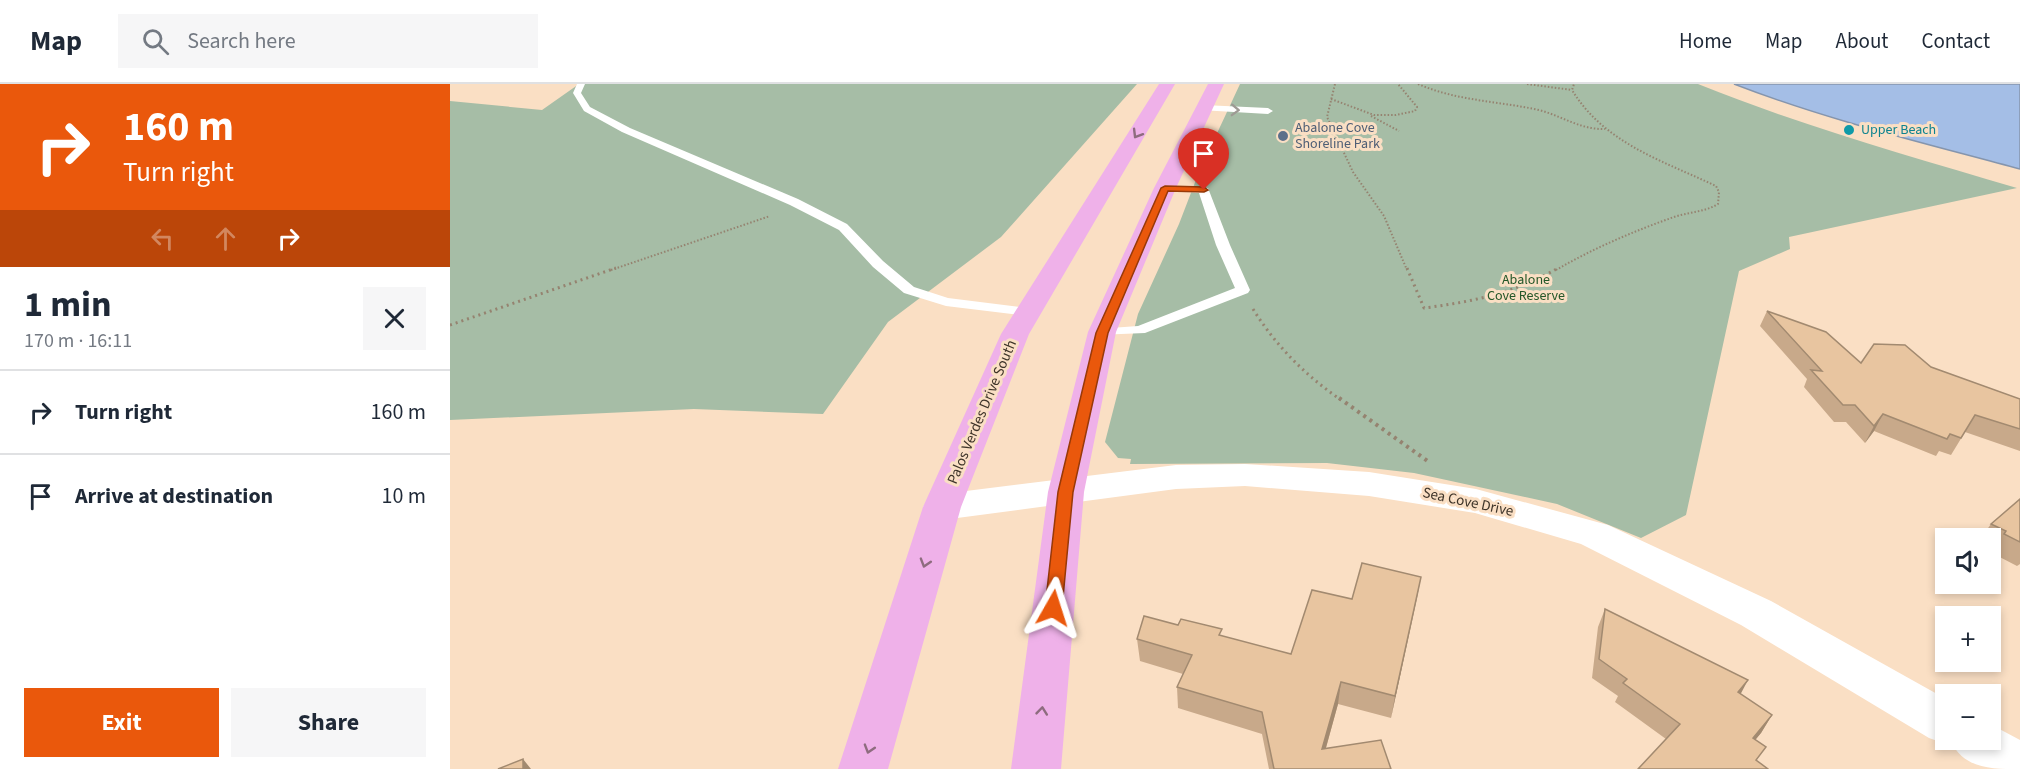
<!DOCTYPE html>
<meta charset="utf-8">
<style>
body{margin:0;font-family:"Source Sans 3",sans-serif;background:#f6f6f7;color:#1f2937;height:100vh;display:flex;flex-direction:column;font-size:22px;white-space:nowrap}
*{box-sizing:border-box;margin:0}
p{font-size:20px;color:#747a83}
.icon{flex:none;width:33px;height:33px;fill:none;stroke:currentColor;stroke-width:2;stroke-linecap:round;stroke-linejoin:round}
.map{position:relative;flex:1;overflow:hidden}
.drawer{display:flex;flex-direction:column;background:#fff;width:450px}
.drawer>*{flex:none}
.guide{background:#ea580c;color:#fff;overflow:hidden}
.tools{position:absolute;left:1485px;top:444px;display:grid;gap:12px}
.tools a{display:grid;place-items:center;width:66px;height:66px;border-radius:0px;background:#fff;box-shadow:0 3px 9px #0003;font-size:30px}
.pin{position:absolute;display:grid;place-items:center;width:51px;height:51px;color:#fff;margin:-62px -26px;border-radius:50% 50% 50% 0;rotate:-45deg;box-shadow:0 0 6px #0007}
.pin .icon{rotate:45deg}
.me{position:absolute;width:66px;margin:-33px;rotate:6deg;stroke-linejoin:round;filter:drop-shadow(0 0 4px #0008)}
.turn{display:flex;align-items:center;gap:21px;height:126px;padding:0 24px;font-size:27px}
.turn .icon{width:78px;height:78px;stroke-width:2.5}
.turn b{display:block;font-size:42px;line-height:51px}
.lanes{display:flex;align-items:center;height:57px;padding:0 24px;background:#0003;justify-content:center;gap:30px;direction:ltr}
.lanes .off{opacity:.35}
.round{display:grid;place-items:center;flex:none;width:63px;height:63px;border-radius:0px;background:#f6f6f7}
.overview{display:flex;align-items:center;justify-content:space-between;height:102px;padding:0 24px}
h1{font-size:36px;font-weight:700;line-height:45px}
.button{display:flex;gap:12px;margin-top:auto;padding:12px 24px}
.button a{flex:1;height:69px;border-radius:0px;background:#ea580c;color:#fff;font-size:24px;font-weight:700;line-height:69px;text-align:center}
.button a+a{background:#f6f6f7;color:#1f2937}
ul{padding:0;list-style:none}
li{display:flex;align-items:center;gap:18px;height:84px;padding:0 24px;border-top:2px solid #e0e1e3}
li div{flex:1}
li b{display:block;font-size:22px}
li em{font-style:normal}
header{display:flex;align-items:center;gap:36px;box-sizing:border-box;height:84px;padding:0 30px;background:#fff;border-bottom:2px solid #e0e1e3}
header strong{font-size:28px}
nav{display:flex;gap:33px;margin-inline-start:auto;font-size:21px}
.search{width:420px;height:54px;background:#f6f6f7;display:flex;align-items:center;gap:15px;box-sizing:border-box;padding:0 21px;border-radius:0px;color:#747a83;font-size:22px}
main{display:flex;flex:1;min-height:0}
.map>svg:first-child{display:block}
.green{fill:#a6bda6}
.water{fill:#a4bee6;stroke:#8595ad;stroke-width:1.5}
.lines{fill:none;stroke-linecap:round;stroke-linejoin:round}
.path-far2{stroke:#958370;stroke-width:2;stroke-dasharray:1.5 2;stroke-linecap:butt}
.path-far1{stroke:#958370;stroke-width:3;stroke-dasharray:2 4;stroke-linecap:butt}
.path{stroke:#958370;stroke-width:4;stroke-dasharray:3 4.5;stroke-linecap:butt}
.lane{fill:#fff;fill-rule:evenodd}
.street{fill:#fff;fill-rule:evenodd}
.primary{fill:#efb1e9;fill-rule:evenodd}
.wall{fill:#c8a98a}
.shaded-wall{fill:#a28a70}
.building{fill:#e8c5a0;stroke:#a28a70;stroke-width:1.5}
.oneway{stroke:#9e9a94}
.oneway2{stroke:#8e6c7f}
.route{fill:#ea580c;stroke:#983908;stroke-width:1.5}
.culture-dot{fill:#0f9aa8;stroke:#fadfc4;stroke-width:2}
.service-dot{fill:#5c6f8a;stroke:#fadfc4;stroke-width:2}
.labels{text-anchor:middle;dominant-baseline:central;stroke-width:6;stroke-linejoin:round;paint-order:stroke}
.far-service-label{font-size:14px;fill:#4e5e75;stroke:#fadfc4;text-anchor:start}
.far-culture-label{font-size:14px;fill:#0d838f;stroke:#fadfc4;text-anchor:start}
.far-park-label{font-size:14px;fill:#245728;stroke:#fadfc4}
.street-label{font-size:15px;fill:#3e3429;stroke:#fadfc4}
</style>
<header>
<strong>Map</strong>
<div class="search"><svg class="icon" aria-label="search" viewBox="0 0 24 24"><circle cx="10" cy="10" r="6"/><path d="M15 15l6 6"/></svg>Search here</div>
<nav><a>Home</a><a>Map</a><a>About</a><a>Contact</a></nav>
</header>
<main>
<section class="drawer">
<div class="guide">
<div class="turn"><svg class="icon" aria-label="right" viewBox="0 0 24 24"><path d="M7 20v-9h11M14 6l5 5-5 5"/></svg><div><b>160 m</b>Turn right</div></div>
<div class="lanes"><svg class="icon off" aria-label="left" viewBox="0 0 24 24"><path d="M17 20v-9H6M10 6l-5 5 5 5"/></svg><svg class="icon off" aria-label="ahead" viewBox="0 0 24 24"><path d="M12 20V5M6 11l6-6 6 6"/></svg><svg class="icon" aria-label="right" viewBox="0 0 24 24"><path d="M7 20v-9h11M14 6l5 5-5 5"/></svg></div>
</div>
<div class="overview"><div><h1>1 min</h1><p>170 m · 16:11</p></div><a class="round"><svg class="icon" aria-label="close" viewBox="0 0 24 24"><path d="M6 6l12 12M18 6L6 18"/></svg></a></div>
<ul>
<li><svg class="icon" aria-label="right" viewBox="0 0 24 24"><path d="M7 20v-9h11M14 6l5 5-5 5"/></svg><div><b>Turn right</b></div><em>160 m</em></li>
<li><svg class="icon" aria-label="arrive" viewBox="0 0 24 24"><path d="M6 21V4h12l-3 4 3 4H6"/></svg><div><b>Arrive at destination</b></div><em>10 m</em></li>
</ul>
<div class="button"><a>Exit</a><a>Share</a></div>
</section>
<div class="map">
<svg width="1570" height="685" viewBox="0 0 1570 685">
<rect width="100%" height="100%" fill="#fadfc4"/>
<path class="green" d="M 129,0 L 687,0 L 551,153 L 438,238 L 373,330 L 244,325 L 0,336 L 0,17 L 92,26 Z
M 790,0 L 1248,0 C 1352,42 1460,72 1567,104 L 1339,153 L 1340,165 L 1289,187 L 1236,431 L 1191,454 L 1107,420 L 964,389 L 877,379 L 680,380 L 681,375 L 668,374 L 655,358 L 688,230 L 729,140 L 749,88 Z"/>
<path class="water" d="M 1284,0 L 1570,0 L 1570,85 C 1474,59 1377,36 1284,0 Z"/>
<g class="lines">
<path class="path-far2" d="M 885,0 L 877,33 L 903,88 L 934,132 L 957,186
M 968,0 C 1007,17 1048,17 1089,26 C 1112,32 1131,46 1155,45
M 1077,0 L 1122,6
M 881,15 L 924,31 L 946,31 L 965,27 L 967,23 L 948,0
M 921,32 L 949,47
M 161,186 L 320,132
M 1106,186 C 1142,165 1184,147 1224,133 C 1239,128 1255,128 1268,120 L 1269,108 L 1266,102 C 1213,77 1154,59 1122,6 L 1124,0"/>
<path class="path-far1" d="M 957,184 L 974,224 C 1021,218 1066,209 1108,184
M 803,225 C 826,262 855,291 891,316
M 0,241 L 166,184"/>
<path class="path" d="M 889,314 L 979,378"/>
<path class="lane" d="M 127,0 L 135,0 L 131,9 L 140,23 L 180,44 L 348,115 L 397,140 L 433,177 L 464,203 L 498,214 L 579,224 L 586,228 L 579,232 L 496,222 L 454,209 L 423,183 L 389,146 L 340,121 L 172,48 L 134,27 L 123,9 Z
M 753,21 L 818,24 L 823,27 L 818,30 L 750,26 L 750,22 Z
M 715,101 L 758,104 L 780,161 L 800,206 L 798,209 L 695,249 L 647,251 L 644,248 L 647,245 L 688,242 L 785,204 L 766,161 L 749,109 L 711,106 L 709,104 Z"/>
<path class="street" d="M 795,380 L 919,388 L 1026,405 L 1158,441 L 1321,517 L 1496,615 L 1496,656 L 1540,656 L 1540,640 L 1570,656 L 1570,685 C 1541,685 1515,685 1501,658 L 1496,660 L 1479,654 L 1291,541 L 1131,460 L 1025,429 L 919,412 L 795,402 L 726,405 L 492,436 L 479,432 L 473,423 L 479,414 L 492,410 L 726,381 Z"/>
<path class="primary" d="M 709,0 L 725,0 L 579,250 L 511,423 L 438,685 L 388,685 L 473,423 L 551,250 Z
M 758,0 L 774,0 L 726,104 L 666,248 L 634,408 L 611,685 L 561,685 L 598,408 L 638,248 L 704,104 Z"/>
</g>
<path class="wall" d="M 1317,227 L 1411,279 L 1481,283 L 1570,315 L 1570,367 L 1515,348 L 1501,371 L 1489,367 L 1486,372 L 1424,347 L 1415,359 L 1396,338 L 1384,338 L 1354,303 L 1357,295 L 1310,242 Z
M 1570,415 L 1570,480 L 1567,482 L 1540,468 L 1542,465 L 1540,464 L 1540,454 L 1531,454 L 1541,440 Z
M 971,493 L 941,634 L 888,620 L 876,664 L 941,685 L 819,685 L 812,650 L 728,624 L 727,603 L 733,590 L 690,577 L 687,555 L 772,552 L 841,570 L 902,515 Z
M 1155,525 L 1322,631 L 1311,649 L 1305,656 L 1307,677 L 1216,655 L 1165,618 L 1168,612 L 1142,594 L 1148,543 Z"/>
<path class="shaded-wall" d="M 1433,330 L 1424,347 L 1415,359 L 1424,342 Z
M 971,493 L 967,514 L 941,634 L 945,612 Z
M 1298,596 L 1288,615 L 1288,608 Z
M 891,598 L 888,620 L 870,685 L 872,665 Z
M 1322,631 L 1311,649 L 1292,672 L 1303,654 Z
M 73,675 L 81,685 L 73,685 Z"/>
<path class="building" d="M 1317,227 L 1376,248 L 1411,279 L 1424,260 L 1455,261 L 1481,283 L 1570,315 L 1570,345 L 1525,331 L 1511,354 L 1500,350 L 1497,355 L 1433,330 L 1424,342 L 1405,321 L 1393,321 L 1361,286 L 1372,287 Z
M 1570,415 L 1570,458 L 1554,450 L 1556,447 L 1541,440 Z
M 912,479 L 971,493 L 945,612 L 891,598 L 872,665 L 931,656 L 941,685 L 824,685 L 812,628 L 727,603 L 742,571 L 687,555 L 694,532 L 728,541 L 731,535 L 772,545 L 769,551 L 841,570 L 862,506 L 902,515 Z
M 1155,525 L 1298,596 L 1288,608 L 1322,631 L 1303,654 L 1316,663 L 1306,676 L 1318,685 L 1188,685 L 1230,640 L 1173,599 L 1177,595 L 1149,575 Z
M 73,675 L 73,685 L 48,685 Z"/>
<defs><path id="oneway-chevron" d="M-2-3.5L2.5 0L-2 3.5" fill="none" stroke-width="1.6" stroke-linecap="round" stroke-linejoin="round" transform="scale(1.5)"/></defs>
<use class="oneway" href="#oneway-chevron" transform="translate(785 26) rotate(2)"/>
<g class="oneway2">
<use href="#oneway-chevron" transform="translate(687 50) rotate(121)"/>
<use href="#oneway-chevron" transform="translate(475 479) rotate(107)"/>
<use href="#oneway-chevron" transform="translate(592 627) rotate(-84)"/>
<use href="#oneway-chevron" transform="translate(419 665) rotate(107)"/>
</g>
<path class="route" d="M 715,102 L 754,103 L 758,106 L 754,108 L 718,107 L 658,249 L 623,408 L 612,524 L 609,528 L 603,530 L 597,528 L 595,524 L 608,408 L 646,249 L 711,104 Z"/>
<circle class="culture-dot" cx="1399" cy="46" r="6"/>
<circle class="service-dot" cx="833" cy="52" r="6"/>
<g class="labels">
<g class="far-service-label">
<text x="845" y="44">Abalone Cove<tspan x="845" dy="16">Shoreline Park</tspan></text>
</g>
<g class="far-culture-label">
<text x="1411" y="46">Upper Beach</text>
</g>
<g class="far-park-label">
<text x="1076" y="196">Abalone<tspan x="1076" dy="16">Cove Reserve</tspan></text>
</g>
<g class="street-label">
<text transform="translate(532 328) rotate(-67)">Palos Verdes Drive South</text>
<text transform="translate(1018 418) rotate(12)">Sea Cove Drive</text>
</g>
</g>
</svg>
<div class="tools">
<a><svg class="icon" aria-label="sound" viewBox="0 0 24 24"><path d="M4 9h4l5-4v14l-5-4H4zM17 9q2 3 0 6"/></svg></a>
<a>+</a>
<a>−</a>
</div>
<div class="pin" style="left:754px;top:106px;background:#d93025"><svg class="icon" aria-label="arrive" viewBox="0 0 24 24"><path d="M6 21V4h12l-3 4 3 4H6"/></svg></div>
<svg class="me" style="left:603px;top:524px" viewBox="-20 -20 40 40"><path d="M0-17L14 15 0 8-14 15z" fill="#ea580c" stroke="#fff" stroke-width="4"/></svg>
</div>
</main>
